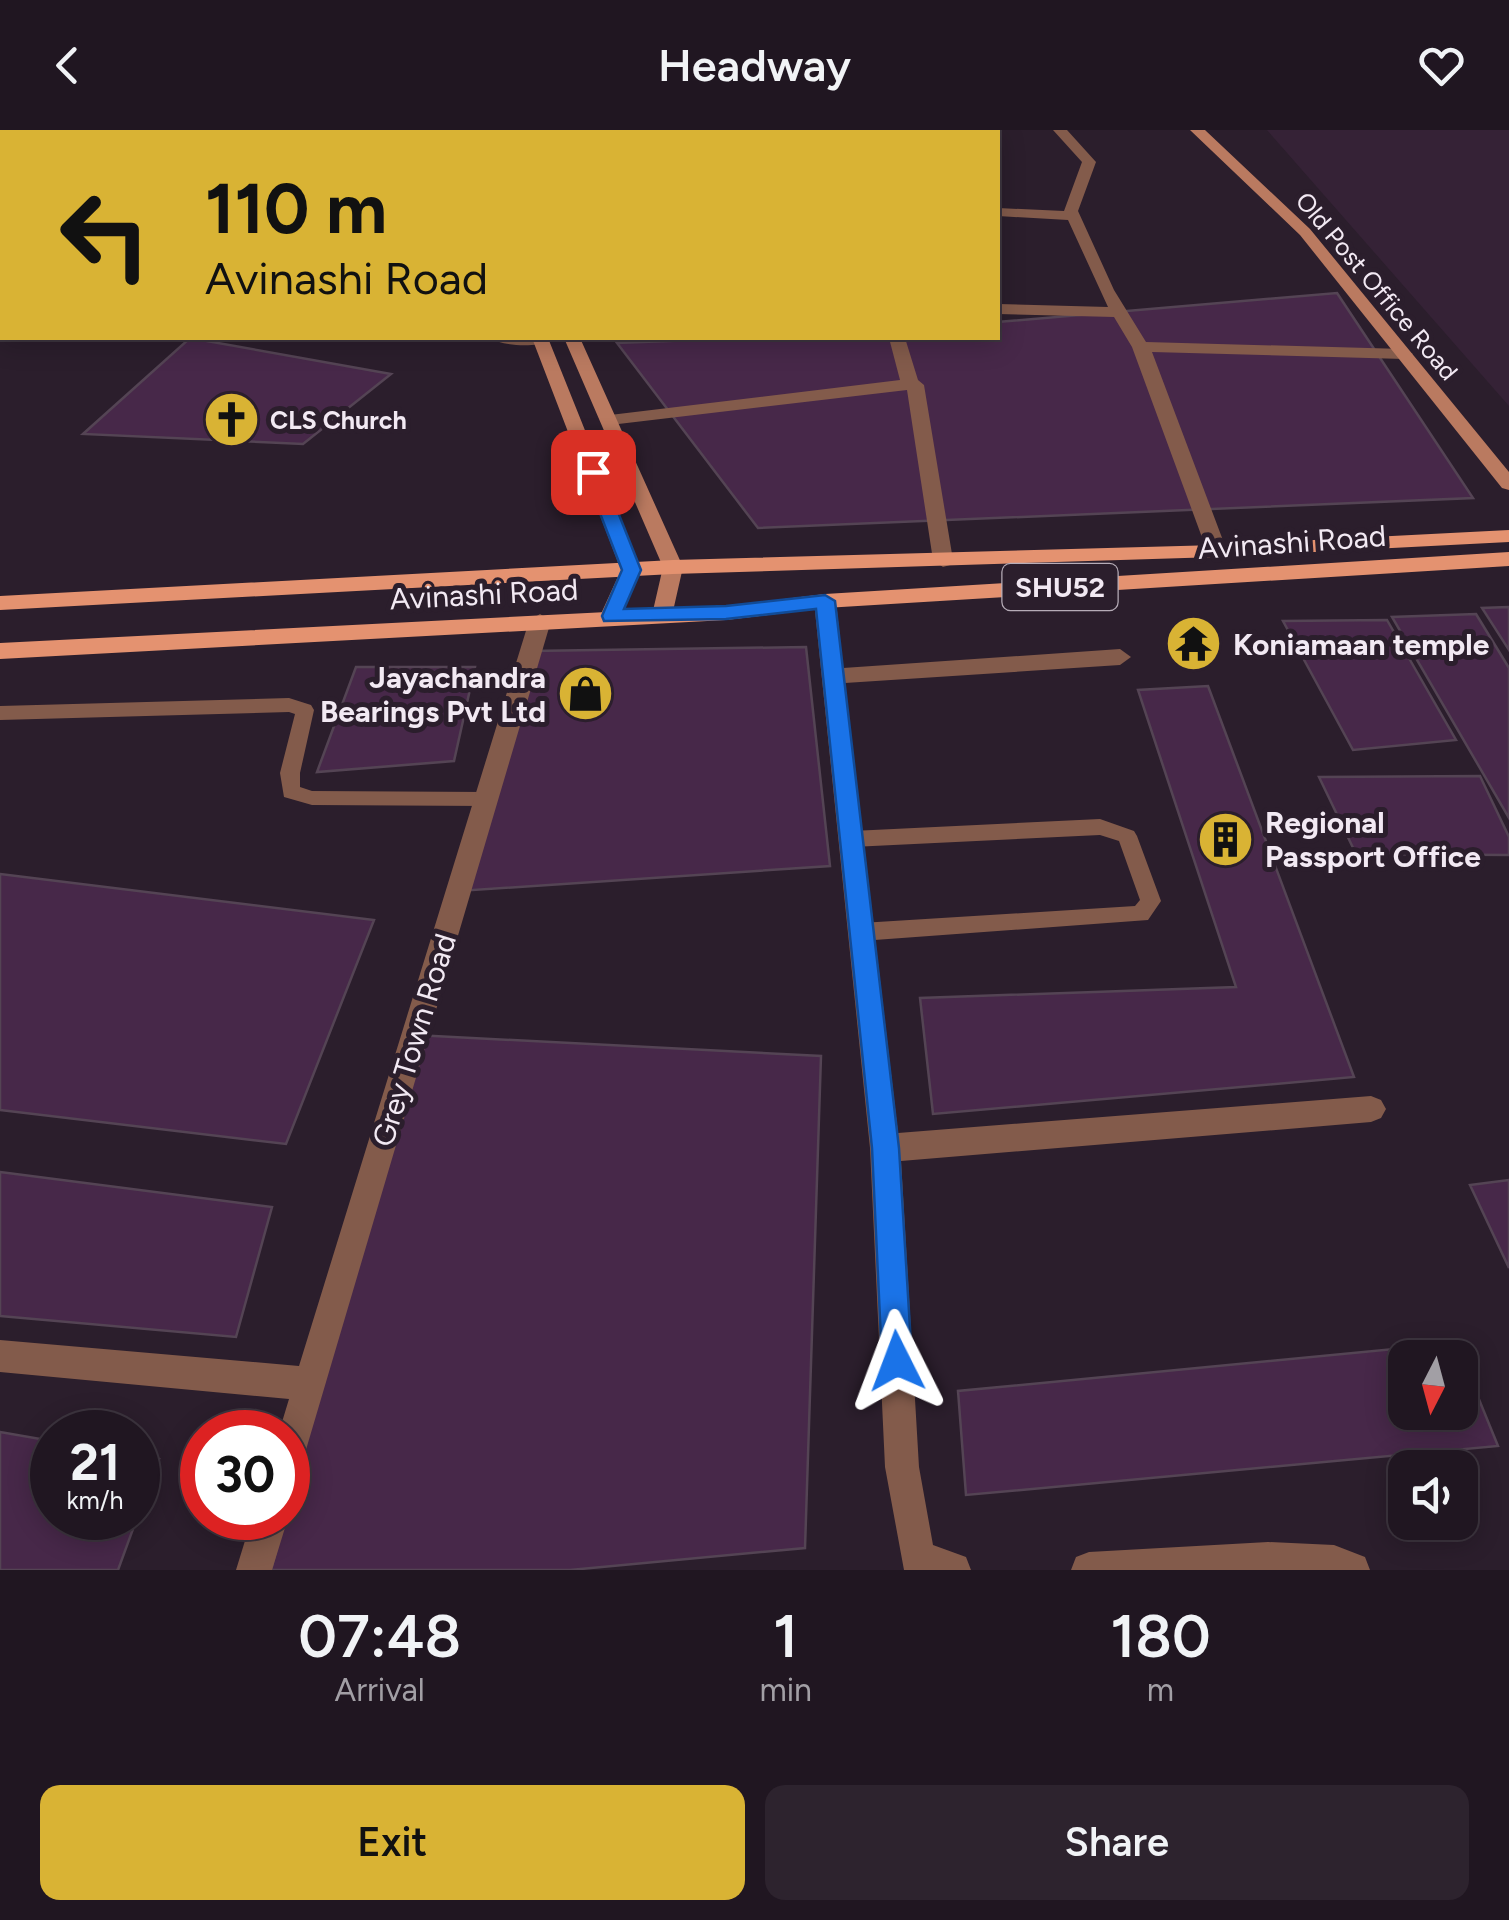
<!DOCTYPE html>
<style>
body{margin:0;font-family:Figtree,sans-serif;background:#2d232e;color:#f1f3f6;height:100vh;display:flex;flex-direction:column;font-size:38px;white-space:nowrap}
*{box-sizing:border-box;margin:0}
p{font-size:32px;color:#a29fa5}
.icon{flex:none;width:55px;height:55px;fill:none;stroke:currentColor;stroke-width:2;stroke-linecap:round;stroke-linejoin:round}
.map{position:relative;height:1440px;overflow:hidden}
.side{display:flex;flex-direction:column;background:#201621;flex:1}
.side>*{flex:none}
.guide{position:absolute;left:0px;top:0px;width:1000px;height:210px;box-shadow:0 5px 25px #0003,0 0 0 2px #3d353f;background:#d9b334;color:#111;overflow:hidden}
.needle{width:65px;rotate:186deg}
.buttons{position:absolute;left:1388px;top:1210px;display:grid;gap:20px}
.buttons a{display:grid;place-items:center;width:90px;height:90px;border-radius:20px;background:#201621;box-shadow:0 5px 25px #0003,0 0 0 2px #3d353f;font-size:50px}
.speed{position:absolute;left:30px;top:1280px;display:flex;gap:20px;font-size:50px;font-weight:700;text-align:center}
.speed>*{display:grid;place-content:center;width:130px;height:130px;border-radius:50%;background:#201621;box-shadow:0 5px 25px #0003,0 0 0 2px #3d353f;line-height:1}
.speed small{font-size:25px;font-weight:400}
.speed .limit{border:15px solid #d22;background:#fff;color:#111}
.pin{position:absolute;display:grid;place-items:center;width:85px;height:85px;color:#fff;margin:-42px;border-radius:20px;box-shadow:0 5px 15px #0006}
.me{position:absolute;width:110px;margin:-55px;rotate:357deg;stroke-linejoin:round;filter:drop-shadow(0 0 8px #0008)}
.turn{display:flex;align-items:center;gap:35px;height:210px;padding:0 40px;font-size:45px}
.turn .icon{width:130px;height:130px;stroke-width:2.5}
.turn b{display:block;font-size:70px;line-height:85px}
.eta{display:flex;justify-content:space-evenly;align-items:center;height:170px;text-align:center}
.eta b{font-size:60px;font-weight:600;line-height:70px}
.action{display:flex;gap:20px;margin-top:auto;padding:20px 40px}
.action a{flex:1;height:115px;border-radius:20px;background:#d9b334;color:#111;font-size:40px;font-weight:600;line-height:115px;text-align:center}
.action a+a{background:#2d232e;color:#f1f3f6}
header{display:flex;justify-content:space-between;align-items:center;height:130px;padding:0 40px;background:#201621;font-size:45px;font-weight:600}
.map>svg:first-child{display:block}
.built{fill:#352236}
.building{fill:#472849;stroke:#544454;stroke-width:2.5;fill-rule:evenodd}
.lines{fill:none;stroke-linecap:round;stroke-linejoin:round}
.lane{fill:#835b4b;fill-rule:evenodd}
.street{fill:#835b4b;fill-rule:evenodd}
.secondary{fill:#ba7a60;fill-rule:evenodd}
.primary{fill:#e49270;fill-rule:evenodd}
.route{fill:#1a73e8;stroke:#114b97;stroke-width:2.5}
.labels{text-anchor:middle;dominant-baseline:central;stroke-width:10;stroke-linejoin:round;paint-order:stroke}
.far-street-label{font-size:25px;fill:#f2e9f3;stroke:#2b1e2c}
.far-poi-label{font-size:25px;font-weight:bold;fill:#f2e9f3;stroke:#2b1e2c;text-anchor:start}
.shield{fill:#2b1e2c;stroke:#b6acb7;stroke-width:2.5}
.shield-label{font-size:28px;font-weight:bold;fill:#f2e9f3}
.street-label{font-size:30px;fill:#f2e9f3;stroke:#2b1e2c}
.poi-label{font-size:30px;font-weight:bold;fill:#f2e9f3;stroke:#2b1e2c;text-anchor:start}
</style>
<header><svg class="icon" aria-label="back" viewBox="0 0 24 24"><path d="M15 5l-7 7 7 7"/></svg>Headway<svg class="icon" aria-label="heart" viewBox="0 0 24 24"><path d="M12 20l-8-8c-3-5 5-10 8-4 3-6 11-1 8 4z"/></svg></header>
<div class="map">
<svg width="1509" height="1440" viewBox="0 0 1509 1440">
<rect width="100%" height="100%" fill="#2b1e2c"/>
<path class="built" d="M 1267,0 L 1509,0 L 1509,276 Z"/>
<path class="building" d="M 1337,163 L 1473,368 L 758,398 L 617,213 L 745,208 L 998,208 L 998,192 Z
M 190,208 L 391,244 L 303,314 L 83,304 Z
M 1509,477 L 1509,520 L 1482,478 Z
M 1476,484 L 1509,538 L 1509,688 L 1392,487 Z
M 1387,490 L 1456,610 L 1353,620 L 1283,491 Z
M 806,517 L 830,736 L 459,761 L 530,521 Z
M 356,537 L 475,537 L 454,631 L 317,642 Z
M 1208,556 L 1354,947 L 933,984 L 920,868 L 1236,857 L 1138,560 Z
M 1480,646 L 1509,707 L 1509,725 L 1356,724 L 1319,647 Z
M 0,744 L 374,790 L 286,1014 L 0,980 Z
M 415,905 L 821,926 L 805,1418 L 570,1440 L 271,1440 Z
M 0,1042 L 272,1077 L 236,1207 L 0,1186 Z
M 1509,1050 L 1509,1138 L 1470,1055 Z
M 1456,1213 L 1498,1316 L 966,1365 L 958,1261 ZM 1405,1228 L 1460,1228 L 1460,1282 L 1405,1282 Z
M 0,1302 L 52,1311 L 52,1388 L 137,1388 L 118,1440 L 0,1440 Z
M 138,1325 L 159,1329 L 138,1386 Z"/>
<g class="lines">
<path class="lane" d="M 673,0 L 684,0 L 685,2 L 674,2 Z
M 490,208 L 544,208 L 549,211 C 536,218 501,216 490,208 Z
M 289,568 L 311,575 L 314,580 L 300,643 L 300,657 L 312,661 L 486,662 L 496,669 L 486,676 L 312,675 L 284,667 L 280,643 L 295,584 L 289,582 L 0,590 L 0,576 Z
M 1100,689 L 1134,701 L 1137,706 L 1161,771 L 1148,790 L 861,811 L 854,808 L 850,802 L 854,796 L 861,793 L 1135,776 L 1140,770 L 1119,711 L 1100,705 L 852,717 L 845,714 L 842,709 L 845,704 L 852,701 Z"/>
<path class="street" d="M 1053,0 L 1067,0 L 1096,32 L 1078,81 L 1114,160 L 1146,212 L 1404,219 L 1413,224 L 1404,229 L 1152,222 L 1227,421 L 1224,426 L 1217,427 L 1207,421 L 1132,217 L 1114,187 L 998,184 L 998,174 L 1108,177 L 1068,90 L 998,86 L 998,78 L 1064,81 L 1082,32 Z
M 889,208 L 905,208 L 918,250 L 924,255 L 953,430 L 950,435 L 943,437 L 933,430 L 907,260 L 610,295 L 601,290 L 610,285 L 900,250 Z
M 825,464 L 836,471 L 843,538 L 1120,519 L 1131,527 L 1120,535 L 845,553 L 898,1003 L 1371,966 L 1381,970 L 1386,979 L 1381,988 L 1371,992 L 901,1031 L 919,1337 L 933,1415 L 966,1427 L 971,1440 L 904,1440 L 885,1337 L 870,1018 L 814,471 Z
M 540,484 L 551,491 L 300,1340 L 288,1345 L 288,1302 L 279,1302 L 289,1269 L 0,1242 L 0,1210 L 299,1236 L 529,491 Z
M 252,1388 L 288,1388 L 272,1440 L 236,1440 Z
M 1268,1412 L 1334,1415 L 1365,1427 L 1370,1440 L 1071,1440 L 1076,1427 L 1089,1422 Z"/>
<path class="secondary" d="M 293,0 L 311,0 L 313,2 L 295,2 Z
M 355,0 L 374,0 L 376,2 L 357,2 Z
M 1190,0 L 1205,0 L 1310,99 L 1509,342 L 1509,360 L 1502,358 L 1300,105 Z
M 532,208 L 548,208 L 641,440 L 619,491 L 611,493 L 600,486 L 621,440 Z
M 564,208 L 580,208 L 683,437 L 671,490 L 655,490 L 652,485 L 663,437 Z"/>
<path class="primary" d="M 1509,400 L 1509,412 L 1217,427 L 673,444 L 0,480 L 0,466 L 673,430 L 1217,415 Z
M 1509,422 L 1509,436 L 825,478 L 726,490 L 0,529 L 0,513 L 726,476 L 825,464 Z"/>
</g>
<path class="route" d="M 593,337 L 602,342 L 641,440 L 624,479 L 726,476 L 825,465 L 835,471 L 899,1018 L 912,1231 L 907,1241 L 897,1246 L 886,1241 L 882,1231 L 872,1018 L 816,479 L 726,489 L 604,491 L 602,486 L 622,440 L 584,342 Z"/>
<defs>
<symbol id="church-disc" viewBox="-11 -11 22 22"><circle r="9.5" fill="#d9b334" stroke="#2b1e2c"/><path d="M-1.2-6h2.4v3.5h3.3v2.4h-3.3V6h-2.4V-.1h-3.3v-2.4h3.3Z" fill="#111"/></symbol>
<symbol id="temple-disc" viewBox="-11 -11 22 22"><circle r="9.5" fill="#d9b334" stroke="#2b1e2c"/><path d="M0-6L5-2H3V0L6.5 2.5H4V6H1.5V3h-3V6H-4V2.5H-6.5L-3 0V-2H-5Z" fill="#111"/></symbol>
<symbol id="shop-disc" viewBox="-11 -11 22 22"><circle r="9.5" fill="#d9b334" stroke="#2b1e2c"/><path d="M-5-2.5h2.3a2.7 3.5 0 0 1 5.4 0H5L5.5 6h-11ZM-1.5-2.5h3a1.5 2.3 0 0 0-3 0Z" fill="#111"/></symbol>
<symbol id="building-disc" viewBox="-11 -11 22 22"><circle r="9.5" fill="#d9b334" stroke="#2b1e2c"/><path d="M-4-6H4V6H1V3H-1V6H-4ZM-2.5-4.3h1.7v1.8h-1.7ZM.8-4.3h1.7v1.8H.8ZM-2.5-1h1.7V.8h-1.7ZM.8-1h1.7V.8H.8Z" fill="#111"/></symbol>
</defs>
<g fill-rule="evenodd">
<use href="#church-disc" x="200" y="258" width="63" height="63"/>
<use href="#temple-disc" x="1162" y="482" width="63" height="63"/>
<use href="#shop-disc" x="554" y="532" width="63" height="63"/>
<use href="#building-disc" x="1194" y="678" width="63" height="63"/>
</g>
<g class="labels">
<g class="far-street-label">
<text transform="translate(1377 156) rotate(50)">Old Post Office Road</text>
</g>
<g class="far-poi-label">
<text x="270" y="290">CLS Church</text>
</g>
<rect class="shield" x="1002.5" y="434" width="115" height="46" rx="8"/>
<g class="shield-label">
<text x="1060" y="457">SHU52</text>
</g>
<g class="street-label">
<text transform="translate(1292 412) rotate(-4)">Avinashi Road</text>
<text transform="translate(484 464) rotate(-3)">Avinashi Road</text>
<text transform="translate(414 910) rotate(-73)">Grey Town Road</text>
</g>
<g class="poi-label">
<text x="1233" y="514">Koniamaan temple</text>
<text x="546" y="547" text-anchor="end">Jayachandra<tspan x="546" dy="34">Bearings Pvt Ltd</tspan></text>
<text x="1265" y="692">Regional<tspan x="1265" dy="34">Passport Office</tspan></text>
</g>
</g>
</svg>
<div class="buttons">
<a><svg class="needle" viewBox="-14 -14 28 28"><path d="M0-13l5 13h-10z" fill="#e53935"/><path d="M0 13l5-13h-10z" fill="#a29fa5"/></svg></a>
<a><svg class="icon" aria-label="sound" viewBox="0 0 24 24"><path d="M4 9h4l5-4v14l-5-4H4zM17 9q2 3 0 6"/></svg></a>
</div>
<div class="speed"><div>21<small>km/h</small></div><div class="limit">30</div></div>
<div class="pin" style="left:593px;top:342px;background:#d93025"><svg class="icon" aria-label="arrive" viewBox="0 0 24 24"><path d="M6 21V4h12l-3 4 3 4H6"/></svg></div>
<svg class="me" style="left:897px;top:1231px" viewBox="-20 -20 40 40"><path d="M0-17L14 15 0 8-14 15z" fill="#1a73e8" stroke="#fff" stroke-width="4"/></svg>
<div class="guide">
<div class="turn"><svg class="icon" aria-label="left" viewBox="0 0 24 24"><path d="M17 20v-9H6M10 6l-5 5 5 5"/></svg><div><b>110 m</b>Avinashi Road</div></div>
</div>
</div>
<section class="side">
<div class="eta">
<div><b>07:48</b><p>Arrival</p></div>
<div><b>1</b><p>min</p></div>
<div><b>180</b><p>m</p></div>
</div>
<div class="action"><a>Exit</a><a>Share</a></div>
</section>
